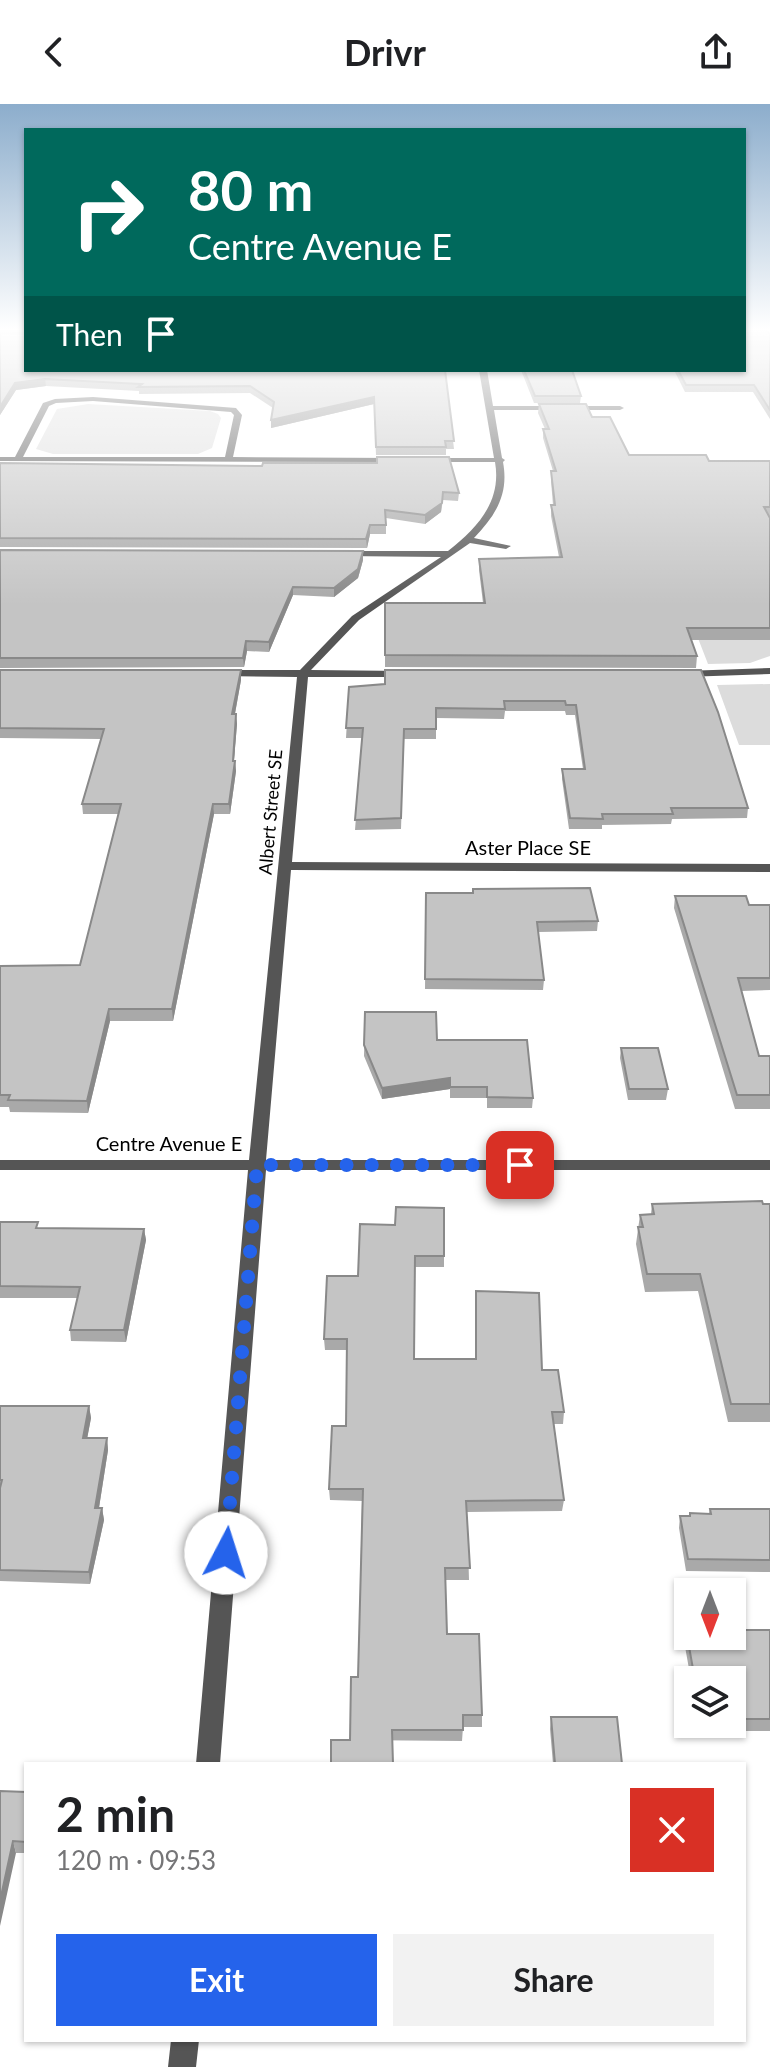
<!DOCTYPE html>
<meta charset="utf-8">
<style>
body{margin:0;font-family:Lato,sans-serif;background:#f2f2f2;color:#202124;height:100vh;display:flex;flex-direction:column;font-size:30px;white-space:nowrap}
*{box-sizing:border-box;margin:0}
p{font-size:26px;color:#757577}
.icon{flex:none;width:44px;height:44px;fill:none;stroke:currentColor;stroke-width:2;stroke-linecap:round;stroke-linejoin:round}
.map{position:relative;flex:1;overflow:hidden}
.sheet{position:absolute;left:24px;top:1658px;width:722px;height:280px;display:flex;flex-direction:column;background:#fff;border-radius:0px;box-shadow:0 2px 6px #0004}
.sheet>*{flex:none}
.guide{position:absolute;left:24px;top:24px;width:722px;height:244px;border-radius:0px;box-shadow:0 2px 6px #0004;background:#00695c;color:#fff;overflow:hidden}
.needle{width:52px;rotate:180deg}
.buttons{position:absolute;left:674px;top:1474px;display:grid;gap:16px}
.buttons a{display:grid;place-items:center;width:72px;height:72px;border-radius:0px;background:#fff;box-shadow:0 2px 6px #0004;font-size:40px}
.pin{position:absolute;display:grid;place-items:center;width:68px;height:68px;color:#fff;margin:-34px;border-radius:16px;box-shadow:0 4px 12px #0006}
.me{position:absolute;width:88px;margin:-44px;rotate:5deg;stroke-linejoin:round;filter:drop-shadow(0 0 6px #0008)}
.turn{display:flex;align-items:center;gap:28px;height:168px;padding:0 32px;font-size:36px}
.turn .icon{width:104px;height:104px;stroke-width:2.5}
.turn b{display:block;font-size:56px;line-height:68px}
.then{display:flex;align-items:center;height:76px;padding:0 32px;background:#0003;gap:16px;font-size:30px}
.round{display:grid;place-items:center;flex:none;width:84px;height:84px;border-radius:0px;background:#f2f2f2}
.summary{display:flex;align-items:center;justify-content:space-between;height:136px;padding:0 32px}
h1{font-size:48px;font-weight:700;line-height:60px}
.action{display:flex;gap:16px;margin-top:auto;padding:16px 32px}
.action a{flex:1;height:92px;border-radius:0px;background:#2563eb;color:#fff;font-size:32px;font-weight:700;line-height:92px;text-align:center}
.action a+a{background:#f2f2f2;color:#202124}
header{display:flex;justify-content:space-between;align-items:center;height:104px;padding:0 32px;background:#fff;font-size:36px;font-weight:700}
.map>svg:first-child{display:block}
.green{fill:#dcdcdc}
.lines{fill:none;stroke-linecap:round;stroke-linejoin:round}
.street{fill:#555;fill-rule:evenodd}
.wall{fill:#a9a9a9}
.shaded-wall{fill:#898989}
.building{fill:#c4c4c4;stroke:#898989;stroke-width:2}
.route{stroke:#2563eb;stroke-width:14;stroke-dasharray:0 25.2}
.labels{text-anchor:middle;dominant-baseline:central;stroke-width:6;stroke-linejoin:round;paint-order:stroke}
.far-street-label{font-size:18px;fill:#000;stroke:#fff}
.street-label{font-size:20px;fill:#000;stroke:#fff}
</style>
<header><svg class="icon" aria-label="back" viewBox="0 0 24 24"><path d="M15 5l-7 7 7 7"/></svg>Drivr<svg class="icon" aria-label="share" viewBox="0 0 24 24"><path d="M12 15V3M7 8l5-5 5 5M5 13v7h14v-7"/></svg></header>
<div class="map">
<svg width="770" height="1963" viewBox="0 0 770 1963">
<rect width="100%" height="100%" fill="#fff"/>
<path class="green" d="M 88,300 L 210,307 L 218,310 L 221,314 L 212,344 L 198,350 L 53,350 L 36,345 L 57,305 Z
M 689,511 L 745,535 L 770,536 L 770,552 L 750,559 L 708,560 Z
M 770,580 L 770,641 L 739,641 L 717,581 Z"/>
<g class="lines">
<path class="street" d="M 0,226 L 26,226 L 26,230 L 0,228 Z
M 479,266 L 487,266 L 493,302 L 620,302 L 624,304 L 620,306 L 494,306 L 502,354 L 505,356 L 503,358 C 509,390 496,411 474,434 L 511,442 L 506,445 L 470,439 L 359,516 L 311,566 L 405,567 L 410,570 L 405,573 L 308,573 L 292,758 L 770,760 L 770,768 L 291,766 L 266,1056 L 770,1056 L 770,1066 L 266,1066 L 220,1660 L 196,1660 L 248,1066 L 0,1066 L 0,1056 L 249,1056 L 297,573 L 220,572 L 215,569 L 220,566 L 300,566 L 352,512 L 441,453 L 343,452 L 340,451 L 340,447 L 448,447 C 477,424 502,398 495,358 L 430,358 L 426,356 L 430,354 L 494,354 Z
M 93,293 L 236,304 L 242,311 L 233,353 L 398,354 L 402,356 L 398,358 L 0,357 L 0,353 L 15,353 L 43,299 L 55,295 ZM 93,297 L 231,308 L 234,311 L 225,353 L 23,353 L 49,302 L 56,299 Z
M 770,564 L 770,570 L 684,573 L 679,570 L 684,567 Z
M 171,1936 L 199,1936 L 196,1963 L 168,1963 Z"/>
</g>
<path class="wall" d="M 0,229 L 445,266 L 454,345 L 446,345 L 446,351 L 376,351 L 374,300 L 271,324 L 273,304 L 250,289 L 139,290 L 139,287 L 46,282 L 16,286 L 0,311 Z
M 770,230 L 770,315 L 753,288 L 685,288 L 674,266 L 744,266 Z
M 521,266 L 572,266 L 581,292 L 580,299 L 534,299 Z
M 539,300 L 592,313 L 629,351 L 709,357 L 770,357 L 770,536 L 691,536 L 697,552 L 696,564 L 385,563 L 385,499 L 483,499 L 479,466 L 479,455 L 559,453 L 551,412 L 551,401 L 553,401 L 551,377 L 551,367 L 553,367 L 543,334 L 543,325 L 545,325 L 538,309 Z
M 0,359 L 459,389 L 458,397 L 443,396 L 441,408 L 425,420 L 386,414 L 386,430 L 370,430 L 367,444 L 0,443 Z
M 0,446 L 363,447 L 363,456 L 358,474 L 334,493 L 293,491 L 269,548 L 247,547 L 244,563 L 0,564 Z
M 0,566 L 241,566 L 241,576 L 235,610 L 237,620 L 234,657 L 235,657 L 236,667 L 230,710 L 214,710 L 173,917 L 110,917 L 88,1009 L 10,1008 L 9,1003 L 0,1003 L 0,862 L 80,861 L 118,710 L 83,710 L 82,700 L 101,635 L 0,634 Z
M 701,566 L 748,704 L 747,714 L 672,715 L 671,720 L 602,721 L 602,725 L 569,725 L 562,675 L 562,665 L 583,665 L 575,611 L 566,611 L 565,607 L 505,607 L 504,615 L 436,614 L 436,635 L 404,635 L 401,725 L 355,726 L 362,634 L 346,634 L 349,583 Z
M 426,789 L 598,817 L 597,827 L 538,828 L 544,876 L 543,886 L 425,885 Z
M 675,792 L 749,801 L 770,801 L 770,886 L 741,887 L 759,952 L 770,952 L 770,1005 L 735,1005 L 674,804 Z
M 365,908 L 437,936 L 533,994 L 532,1004 L 487,1004 L 487,994 L 450,994 L 450,985 L 382,995 L 364,952 Z
M 621,944 L 668,985 L 666,996 L 628,996 L 620,954 Z
M 652,1100 L 770,1100 L 770,1318 L 728,1318 L 698,1187 L 645,1188 L 636,1140 L 640,1111 L 651,1110 Z
M 444,1104 L 444,1163 L 415,1163 L 414,1255 L 542,1266 L 564,1308 L 563,1320 L 554,1320 L 564,1396 L 562,1407 L 467,1408 L 469,1476 L 445,1476 L 447,1530 L 482,1611 L 482,1623 L 463,1623 L 462,1637 L 350,1636 L 358,1573 L 362,1397 L 330,1396 L 329,1385 L 346,1322 L 347,1246 L 325,1246 L 324,1235 L 358,1172 L 395,1121 Z
M 0,1118 L 39,1124 L 144,1125 L 146,1136 L 126,1238 L 71,1237 L 70,1226 L 77,1194 L 0,1194 Z
M 0,1302 L 89,1302 L 91,1314 L 87,1334 L 107,1334 L 108,1346 L 99,1404 L 102,1404 L 104,1416 L 90,1480 L 0,1477 Z
M 710,1405 L 770,1405 L 770,1468 L 686,1467 L 679,1424 L 680,1412 L 709,1410 Z
M 686,1526 L 770,1526 L 770,1627 L 699,1627 L 698,1620 L 732,1620 L 732,1576 L 691,1576 L 684,1537 Z
M 551,1613 L 622,1660 L 553,1660 L 550,1625 Z
M 0,1687 L 26,1688 L 26,1749 L 16,1749 Z"/>
<path class="shaded-wall" d="M 45,275 L 46,282 L 16,286 L 0,311 L 0,303 L 15,279 Z
M 374,293 L 374,300 L 271,324 L 271,316 Z
M 443,388 L 441,408 L 425,420 L 425,411 Z
M 370,421 L 370,430 L 367,444 L 366,435 Z
M 363,447 L 363,456 L 358,474 L 334,493 L 334,484 Z
M 293,483 L 293,491 L 269,548 L 269,538 Z
M 246,537 L 247,547 L 244,563 L 243,554 Z
M 241,566 L 241,576 L 233,620 L 232,610 Z
M 236,610 L 237,620 L 233,667 L 233,657 Z
M 235,657 L 236,667 L 230,710 L 229,700 Z
M 213,700 L 214,710 L 173,917 L 172,905 Z
M 109,905 L 110,917 L 88,1009 L 87,997 Z
M 450,974 L 450,985 L 382,995 L 382,984 Z
M 144,1125 L 146,1136 L 126,1238 L 124,1226 Z
M 89,1302 L 91,1314 L 85,1346 L 83,1334 Z
M 107,1334 L 108,1346 L 97,1416 L 95,1404 Z
M 102,1404 L 104,1416 L 90,1480 L 89,1468 Z
M 13,1737 L 16,1749 L 0,1822 L 0,1797 Z"/>
<path class="building" d="M 744,226 L 766,226 L 770,230 L 770,306 L 754,281 L 686,281 L 678,266 L 744,266 Z
M 0,229 L 26,230 L 26,266 L 445,266 L 454,337 L 445,337 L 446,343 L 376,343 L 374,293 L 271,316 L 274,298 L 250,282 L 138,283 L 142,280 L 45,275 L 15,279 L 0,303 Z
M 524,266 L 572,266 L 581,292 L 535,292 Z
M 539,300 L 586,300 L 592,313 L 610,313 L 629,351 L 706,351 L 709,357 L 770,357 L 770,403 L 764,403 L 770,414 L 770,524 L 687,524 L 697,552 L 385,551 L 385,499 L 485,499 L 479,455 L 562,453 L 551,401 L 555,401 L 551,367 L 556,367 L 543,325 L 549,325 Z
M 377,353 L 449,353 L 459,389 L 443,388 L 442,399 L 425,411 L 385,406 L 386,421 L 370,421 L 366,435 L 0,434 L 0,359 L 262,362 L 263,359 L 377,359 Z
M 0,446 L 363,447 L 358,465 L 334,484 L 293,483 L 269,538 L 246,537 L 243,554 L 0,554 Z
M 0,566 L 241,566 L 232,610 L 236,610 L 233,657 L 235,657 L 229,700 L 213,700 L 172,905 L 109,905 L 87,997 L 8,996 L 10,991 L 0,991 L 0,862 L 80,861 L 121,700 L 82,700 L 104,625 L 0,624 Z
M 385,566 L 701,566 L 718,608 L 748,704 L 671,704 L 673,710 L 602,710 L 603,715 L 570,714 L 562,665 L 585,665 L 576,601 L 566,601 L 565,597 L 504,597 L 505,605 L 436,604 L 436,625 L 404,625 L 401,714 L 355,716 L 363,624 L 346,624 L 349,583 L 385,580 Z
M 590,784 L 598,817 L 537,818 L 544,876 L 425,875 L 426,789 L 473,789 L 473,785 Z
M 675,792 L 746,792 L 749,801 L 770,801 L 770,874 L 738,874 L 759,952 L 770,952 L 770,991 L 737,991 Z
M 365,908 L 436,908 L 437,936 L 527,936 L 533,994 L 487,993 L 487,983 L 450,983 L 450,974 L 382,984 L 364,941 Z
M 621,944 L 658,944 L 668,985 L 629,985 Z
M 762,1097 L 763,1100 L 770,1100 L 770,1300 L 731,1300 L 700,1170 L 647,1170 L 638,1123 L 643,1123 L 640,1111 L 654,1110 L 652,1100 Z
M 396,1103 L 444,1104 L 444,1152 L 415,1152 L 414,1255 L 476,1255 L 476,1187 L 539,1189 L 542,1266 L 558,1266 L 564,1308 L 552,1308 L 564,1396 L 466,1397 L 470,1464 L 445,1464 L 447,1530 L 479,1530 L 482,1611 L 463,1611 L 463,1626 L 392,1626 L 393,1660 L 331,1660 L 331,1636 L 350,1636 L 351,1573 L 358,1573 L 363,1385 L 329,1385 L 332,1322 L 346,1322 L 347,1235 L 324,1235 L 327,1172 L 358,1172 L 360,1120 L 395,1121 Z
M 0,1118 L 38,1118 L 36,1124 L 144,1125 L 124,1226 L 70,1226 L 80,1183 L 0,1182 Z
M 0,1302 L 89,1302 L 83,1334 L 107,1334 L 95,1404 L 102,1404 L 89,1468 L 0,1466 L 0,1384 L 2,1376 L 0,1376 Z
M 710,1405 L 770,1405 L 770,1456 L 688,1455 L 680,1412 L 690,1412 L 690,1409 L 711,1410 Z
M 686,1526 L 688,1526 L 688,1532 L 732,1532 L 732,1526 L 770,1526 L 770,1615 L 732,1615 L 732,1576 L 695,1576 Z
M 551,1613 L 617,1613 L 622,1660 L 555,1660 Z
M 0,1687 L 26,1688 L 26,1738 L 13,1737 L 0,1797 Z"/>
<linearGradient id="sky" x2="0" y2="1"><stop stop-color="#8cadcc"/><stop offset="0.45" stop-color="#fff"/><stop offset="1" stop-color="#fff" stop-opacity="0"/></linearGradient>
<rect width="770" height="501" fill="url(#sky)"/>
<g class="lines">
<path class="route" d="M 226,1449 L 257,1061 L 520,1061"/>
</g>
<g class="labels">
<g class="far-street-label">
<text transform="translate(270 708) rotate(-85)">Albert Street SE</text>
</g>
<g class="street-label">
<text x="528" y="743">Aster Place SE</text>
<text x="169" y="1039">Centre Avenue E</text>
</g>
</g>
</svg>
<div class="buttons">
<a><svg class="needle" viewBox="-14 -14 28 28"><path d="M0-13l5 13h-10z" fill="#e53935"/><path d="M0 13l5-13h-10z" fill="#757577"/></svg></a>
<a><svg class="icon" aria-label="layers" viewBox="0 0 24 24"><path d="M12 4l9 5-9 5-9-5zM3 14l9 5 9-5"/></svg></a>
</div>
<div class="pin" style="left:520px;top:1061px;background:#d93025"><svg class="icon" aria-label="arrive" viewBox="0 0 24 24"><path d="M6 21V4h12l-3 4 3 4H6"/></svg></div>
<svg class="me" style="left:226px;top:1449px" viewBox="-20 -20 40 40"><circle r="19" fill="#fff"/><path d="M0-13L10 11 0 6-10 11z" fill="#2563eb"/></svg>
<div class="guide">
<div class="turn"><svg class="icon" aria-label="right" viewBox="0 0 24 24"><path d="M7 20v-9h11M14 6l5 5-5 5"/></svg><div><b>80 m</b>Centre Avenue E</div></div>
<div class="then">Then<svg class="icon" aria-label="arrive" viewBox="0 0 24 24"><path d="M6 21V4h12l-3 4 3 4H6"/></svg></div>
</div>
<section class="sheet">
<div class="summary"><div><h1>2 min</h1><p>120 m · 09:53</p></div><a class="round" style="background:#d93025;color:#fff"><svg class="icon" aria-label="close" viewBox="0 0 24 24"><path d="M6 6l12 12M18 6L6 18"/></svg></a></div>
<div class="action"><a>Exit</a><a>Share</a></div>
</section>
</div>
